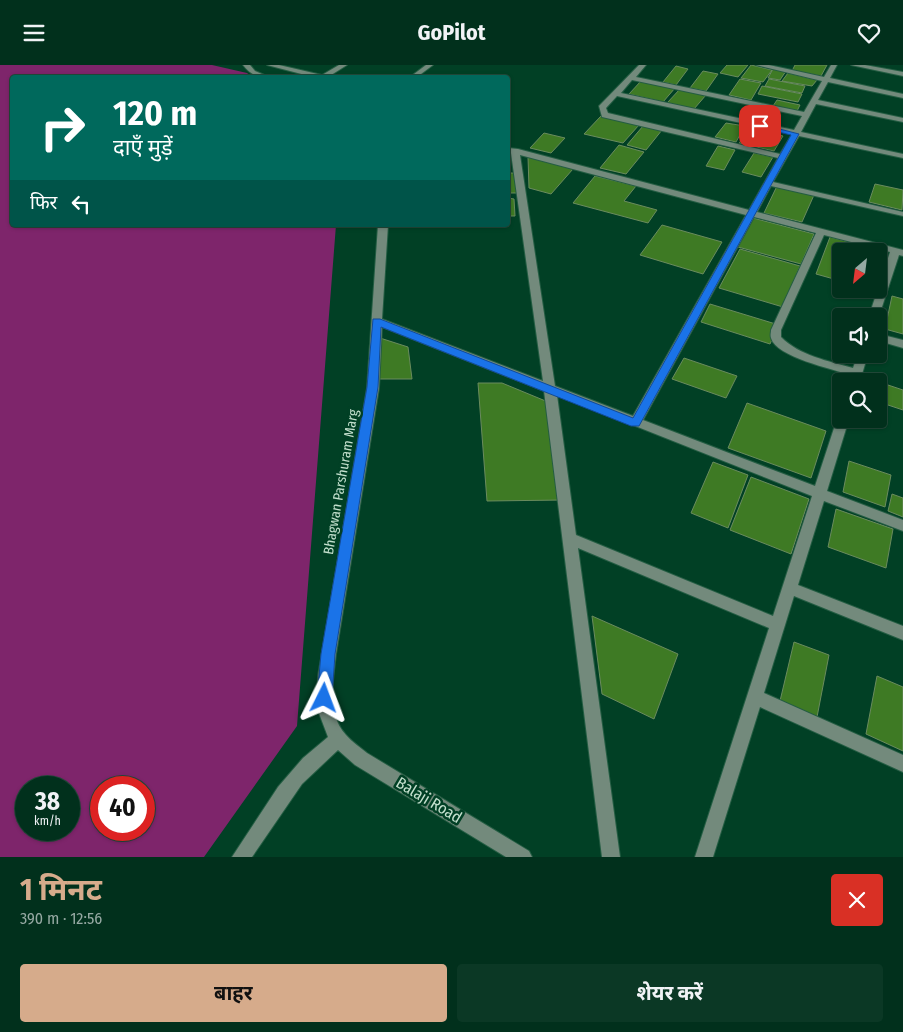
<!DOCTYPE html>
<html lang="hi">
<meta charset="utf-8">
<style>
body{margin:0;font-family:"Fira Sans Condensed","Noto Sans Devanagari",sans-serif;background:#0b3825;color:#f1f3f6;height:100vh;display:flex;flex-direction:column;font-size:19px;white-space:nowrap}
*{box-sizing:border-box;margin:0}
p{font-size:16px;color:#96a9a3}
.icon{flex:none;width:28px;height:28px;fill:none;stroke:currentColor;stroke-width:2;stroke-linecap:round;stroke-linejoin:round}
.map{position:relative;height:792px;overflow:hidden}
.panel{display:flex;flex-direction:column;background:#01301c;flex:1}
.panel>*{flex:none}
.banner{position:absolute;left:10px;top:10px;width:500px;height:152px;border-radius:5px;box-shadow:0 1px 4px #0004,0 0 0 1px #234b3b;background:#00695c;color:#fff;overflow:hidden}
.needle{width:32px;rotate:208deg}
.fabs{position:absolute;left:832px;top:178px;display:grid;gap:10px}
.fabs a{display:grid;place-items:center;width:55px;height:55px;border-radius:5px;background:#01301c;box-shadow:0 1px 4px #0004,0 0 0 1px #234b3b;font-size:25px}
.speed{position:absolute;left:15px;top:711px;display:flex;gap:10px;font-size:25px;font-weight:700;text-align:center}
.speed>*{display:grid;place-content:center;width:65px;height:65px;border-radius:50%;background:#01301c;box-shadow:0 1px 4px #0004,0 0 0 1px #234b3b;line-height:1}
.speed small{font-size:12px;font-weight:400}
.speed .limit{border:8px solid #d22;background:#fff;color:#111}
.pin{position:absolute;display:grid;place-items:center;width:42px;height:42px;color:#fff;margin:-21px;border-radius:10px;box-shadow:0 2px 8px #0006}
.me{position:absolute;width:55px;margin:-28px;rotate:3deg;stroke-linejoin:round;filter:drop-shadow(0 0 4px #0008)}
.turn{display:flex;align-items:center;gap:18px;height:105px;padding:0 20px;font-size:22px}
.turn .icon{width:65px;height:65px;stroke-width:2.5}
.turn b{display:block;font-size:35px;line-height:42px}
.then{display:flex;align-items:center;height:48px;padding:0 20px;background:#0003;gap:10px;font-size:19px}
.round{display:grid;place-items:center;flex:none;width:52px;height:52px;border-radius:5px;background:#0b3825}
.overview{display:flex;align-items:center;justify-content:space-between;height:85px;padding:0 20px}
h1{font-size:30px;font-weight:700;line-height:38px;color:#d6ab8b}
.action{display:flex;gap:10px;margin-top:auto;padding:10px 20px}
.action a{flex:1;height:58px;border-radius:5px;background:#d6ab8b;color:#111;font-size:20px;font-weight:700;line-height:58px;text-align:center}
.action a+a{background:#0b3825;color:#f1f3f6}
header{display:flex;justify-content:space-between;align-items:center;height:65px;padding:0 20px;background:#01301c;font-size:22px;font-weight:700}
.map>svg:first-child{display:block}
.green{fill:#7e256b;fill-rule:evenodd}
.building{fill:#3e7a24;stroke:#6a8b5e}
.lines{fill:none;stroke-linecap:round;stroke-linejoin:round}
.minor-casing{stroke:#245d43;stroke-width:2}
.minor{fill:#738a7c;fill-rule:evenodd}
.route{fill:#1a73e8;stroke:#114b97}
.labels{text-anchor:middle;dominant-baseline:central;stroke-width:5;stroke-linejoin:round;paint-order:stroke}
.street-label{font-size:14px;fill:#c4e0ce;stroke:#014025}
.near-street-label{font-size:16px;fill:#c4e0ce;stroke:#014025}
</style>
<header><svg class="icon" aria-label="menu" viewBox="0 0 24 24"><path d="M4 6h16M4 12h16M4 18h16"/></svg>GoPilot<svg class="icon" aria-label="heart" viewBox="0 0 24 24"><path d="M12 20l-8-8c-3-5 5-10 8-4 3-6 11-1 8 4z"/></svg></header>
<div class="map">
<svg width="903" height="792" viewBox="0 0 903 792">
<rect width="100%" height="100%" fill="#014025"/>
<path class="green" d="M 0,0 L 212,0 L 247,8 L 252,12 L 12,12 L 12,160 L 336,160 L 297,661 L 204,792 L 0,792 ZM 26,722 L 69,722 L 69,765 L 26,765 ZM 101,722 L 144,722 L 144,765 L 101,765 Z"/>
<path class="building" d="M 727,0 L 748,0 L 738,12 L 720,8 Z
M 751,0 L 772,5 L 763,17 L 741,13 Z
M 795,0 L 827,0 L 821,11 L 792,6 Z
M 676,1 L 688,4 L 676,20 L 663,17 Z
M 773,4 L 786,6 L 780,15 L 768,13 Z
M 703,6 L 718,9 L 706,26 L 690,23 Z
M 788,8 L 817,15 L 812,21 L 782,16 Z
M 740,14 L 761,18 L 751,35 L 729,30 Z
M 769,14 L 805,21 L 802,28 L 765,21 Z
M 641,16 L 675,23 L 663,37 L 629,29 Z
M 762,21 L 802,29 L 798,37 L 758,29 Z
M 680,24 L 706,30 L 694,44 L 667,38 Z
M 777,35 L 800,40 L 797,46 L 773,41 Z
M 601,51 L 639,60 L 623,78 L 584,69 Z
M 726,58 L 745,61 L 736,77 L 715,72 Z
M 643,61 L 662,65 L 646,85 L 627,80 Z
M 752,63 L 783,71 L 774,86 L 739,78 Z
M 544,68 L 565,73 L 551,88 L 530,83 Z
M 619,80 L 644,87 L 626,109 L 600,103 Z
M 718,81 L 735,85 L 724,105 L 706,101 Z
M 754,88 L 773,92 L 761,112 L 742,107 Z
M 528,92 L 573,104 L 551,129 L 529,123 Z
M 508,108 L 516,108 L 517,128 L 508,128 Z
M 595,111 L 636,121 L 624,136 L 657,145 L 648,158 L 573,138 Z
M 875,119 L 903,125 L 902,145 L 869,137 Z
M 777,121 L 814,130 L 802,157 L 764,148 Z
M 508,133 L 514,134 L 515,151 L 508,151 Z
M 753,153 L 814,169 L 801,199 L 738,182 Z
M 396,160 L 460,160 L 461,161 L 396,162 Z
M 662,160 L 722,177 L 703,209 L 640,190 Z
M 830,172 L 887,187 L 879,219 L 879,186 L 841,186 L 841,216 L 816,209 Z
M 740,184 L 800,201 L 783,242 L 719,223 Z
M 892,231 L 903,234 L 903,269 L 885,264 Z
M 710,239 L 779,260 L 770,279 L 701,257 Z
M 380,273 L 408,282 L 412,314 L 378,314 Z
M 684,293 L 737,311 L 726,333 L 672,314 Z
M 879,317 L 903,325 L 903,345 L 879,337 Z
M 478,318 L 502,318 L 548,337 L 564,435 L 487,436 Z
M 747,338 L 826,366 L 811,413 L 728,383 Z
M 849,396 L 891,410 L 885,442 L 843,427 Z
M 713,397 L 748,410 L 728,463 L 691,448 Z
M 751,412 L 809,434 L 791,489 L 730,465 Z
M 892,429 L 903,433 L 903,452 L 888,446 Z
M 836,444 L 893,464 L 886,503 L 828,482 Z
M 592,551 L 678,589 L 654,654 L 602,629 Z
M 794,577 L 829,590 L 817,652 L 780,636 Z
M 877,611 L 903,622 L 903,686 L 866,669 Z"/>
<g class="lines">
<defs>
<path id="minor" d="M 243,0 L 250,0 L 255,6 L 269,12 C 257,13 250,9 243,0 Z
M 267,0 L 279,0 L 322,10 L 339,0 L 347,0 L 328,12 L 313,12 Z
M 426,0 L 433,0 L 417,12 L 410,12 Z
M 639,0 L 646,0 L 636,12 L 804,47 L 822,16 L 756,0 L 769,0 L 824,12 L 831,0 L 837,0 L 830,13 L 903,29 L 903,33 L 828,17 L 818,35 L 903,53 L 903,57 L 816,39 L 801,67 L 903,89 L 903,93 L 799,71 L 773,117 L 903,147 L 903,151 L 771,121 L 757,147 L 903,185 L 903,191 L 899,190 L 879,251 L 869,251 L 890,187 L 824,170 L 781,265 L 781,272 C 800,291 829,296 853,303 L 858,289 L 868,289 L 860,316 L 848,316 L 850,310 C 833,304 776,292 771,273 C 770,270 771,268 771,265 L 816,168 L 754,152 L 643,355 L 815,421 L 837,354 L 841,350 L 841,354 L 849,354 L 827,426 L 903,455 L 903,466 L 824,436 L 798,520 L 903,561 L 903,575 L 794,531 L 764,628 L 903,690 L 903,707 L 760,642 L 713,792 L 695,792 L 769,563 L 578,483 L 620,792 L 602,792 L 544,326 L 382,262 L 379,323 L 336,589 C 333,616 326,648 346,670 C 352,677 360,682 367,688 L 529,786 L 532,792 L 506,792 L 355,700 L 338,685 L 302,719 L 252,792 L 232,792 L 278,722 L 303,693 L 328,672 L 317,643 L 318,611 L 367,323 L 378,160 L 388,160 L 382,254 L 543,316 L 511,88 L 508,87 L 508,83 L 518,84 L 749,145 L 778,93 L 602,52 L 599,41 ZM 632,15 L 802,51 L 794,65 L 621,28 ZM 617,31 L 792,69 L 780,89 L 608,48 L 606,43 ZM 520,90 L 746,150 L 633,351 L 555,321 ZM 557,330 L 812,431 L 773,551 L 576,470 Z
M 851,0 L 865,0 L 903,7 L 903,11 Z
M 879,269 L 903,275 L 903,283 L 879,276 Z"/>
</defs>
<use href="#minor" class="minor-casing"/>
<use href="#minor" class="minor"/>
</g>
<path class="route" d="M 760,59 L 799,69 L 639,361 L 631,361 L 381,262 L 378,322 L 335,589 L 332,633 L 330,638 L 324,640 L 319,638 L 317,633 L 321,589 L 367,322 L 373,254 L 380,254 L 633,353 L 791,70 L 757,62 L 757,59 Z"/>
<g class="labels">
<g class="street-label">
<text transform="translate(341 417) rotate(-80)">Bhagwan Parshuram Marg</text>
</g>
<g class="near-street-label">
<text transform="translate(429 735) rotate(31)">Balaji Road</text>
</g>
</g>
</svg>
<div class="fabs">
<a><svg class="needle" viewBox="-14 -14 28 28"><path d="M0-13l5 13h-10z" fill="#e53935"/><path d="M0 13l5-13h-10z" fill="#96a9a3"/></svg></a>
<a><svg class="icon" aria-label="sound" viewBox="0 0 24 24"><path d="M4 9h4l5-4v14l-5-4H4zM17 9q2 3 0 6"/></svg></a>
<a><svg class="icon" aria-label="search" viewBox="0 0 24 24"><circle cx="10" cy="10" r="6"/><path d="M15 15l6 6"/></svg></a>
</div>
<div class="speed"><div>38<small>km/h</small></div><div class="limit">40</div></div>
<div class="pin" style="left:760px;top:61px;background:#d93025"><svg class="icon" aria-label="arrive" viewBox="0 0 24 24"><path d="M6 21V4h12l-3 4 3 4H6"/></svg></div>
<svg class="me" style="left:324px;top:633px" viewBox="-20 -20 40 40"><path d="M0-17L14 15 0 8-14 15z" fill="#1a73e8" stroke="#fff" stroke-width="4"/></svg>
<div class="banner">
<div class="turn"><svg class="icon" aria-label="right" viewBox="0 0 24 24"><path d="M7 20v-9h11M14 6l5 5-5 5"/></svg><div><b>120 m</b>दाएँ मुड़ें</div></div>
<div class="then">फिर<svg class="icon" aria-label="left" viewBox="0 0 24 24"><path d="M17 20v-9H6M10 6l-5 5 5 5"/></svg></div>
</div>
</div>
<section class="panel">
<div class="overview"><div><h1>1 मिनट</h1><p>390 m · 12:56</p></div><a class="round" style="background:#d93025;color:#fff"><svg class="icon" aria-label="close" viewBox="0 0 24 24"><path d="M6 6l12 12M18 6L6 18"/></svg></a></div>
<div class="action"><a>बाहर</a><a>शेयर करें</a></div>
</section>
